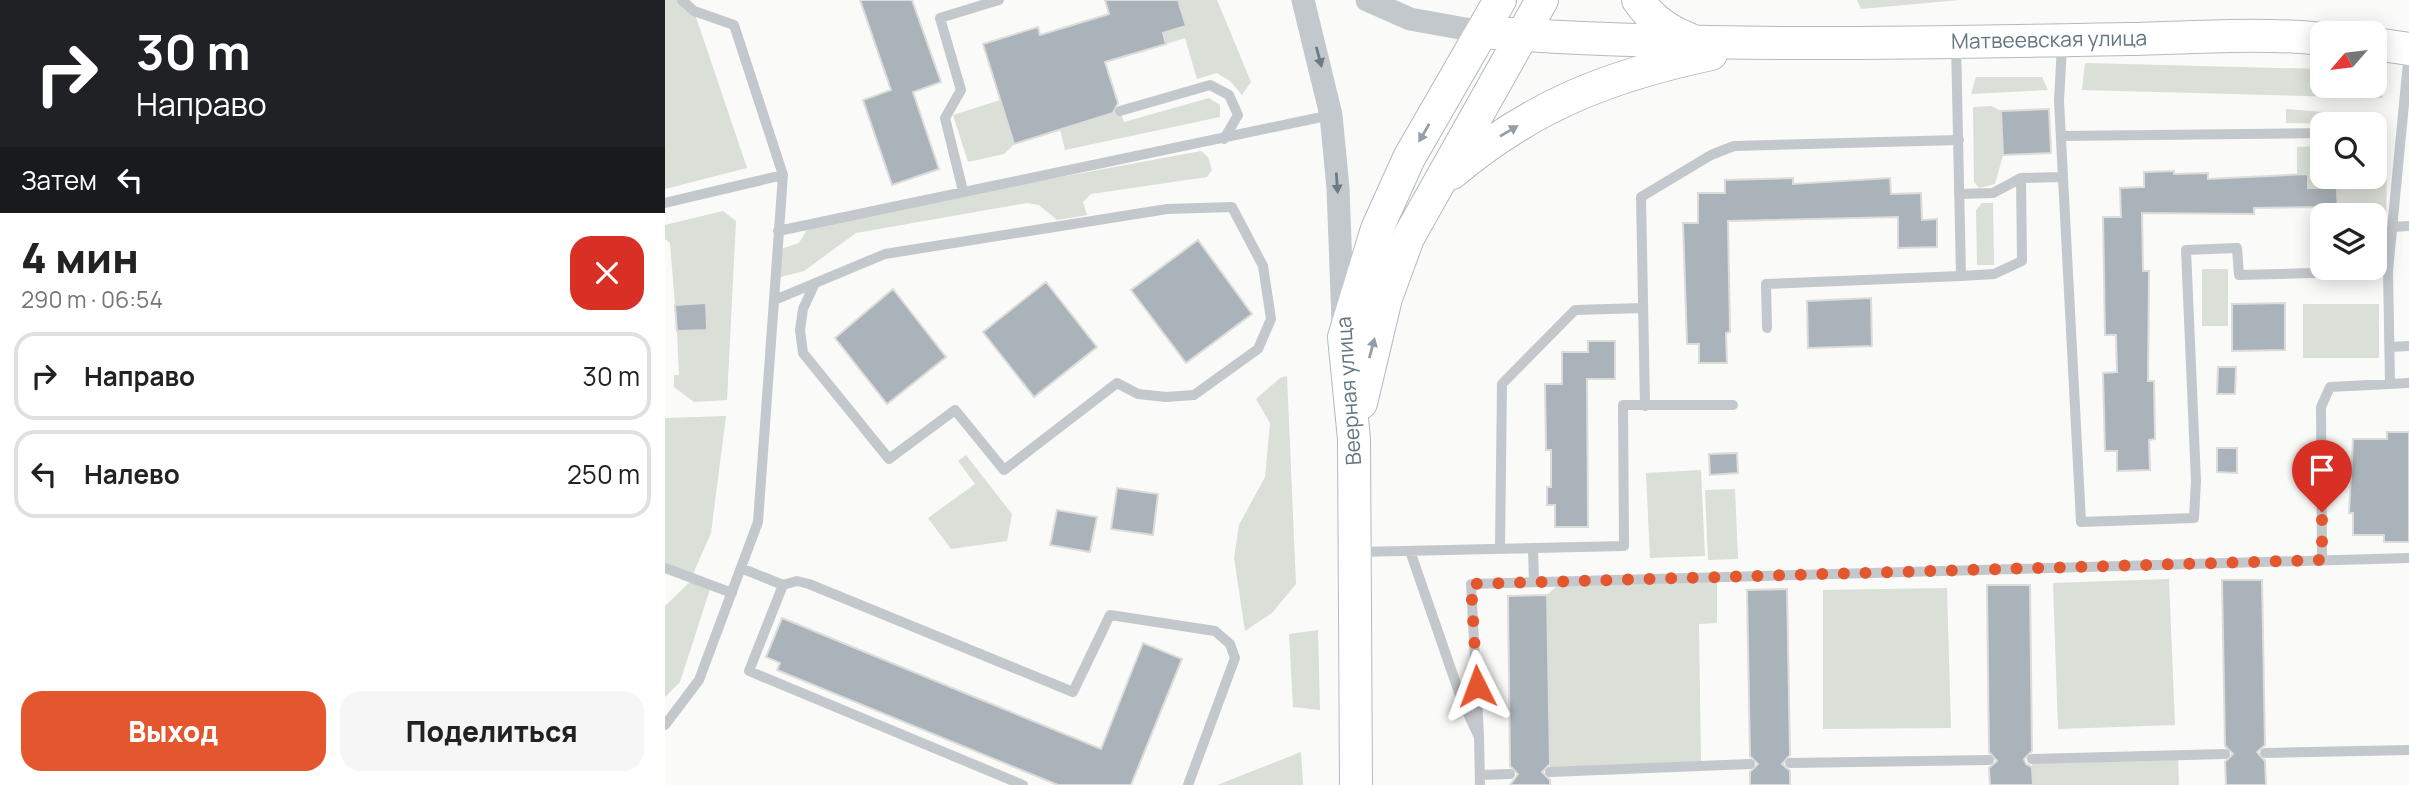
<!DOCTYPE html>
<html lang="ru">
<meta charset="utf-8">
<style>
body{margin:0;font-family:Manrope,sans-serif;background:#f6f6f6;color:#222;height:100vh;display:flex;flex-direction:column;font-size:26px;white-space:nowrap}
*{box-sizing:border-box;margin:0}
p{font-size:23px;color:#767676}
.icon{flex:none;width:38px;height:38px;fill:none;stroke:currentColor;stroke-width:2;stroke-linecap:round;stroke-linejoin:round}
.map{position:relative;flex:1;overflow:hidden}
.side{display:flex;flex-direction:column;background:#fff;width:665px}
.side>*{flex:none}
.banner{background:#202124;color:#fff;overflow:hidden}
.needle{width:46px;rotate:242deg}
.buttons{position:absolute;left:1645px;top:21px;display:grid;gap:14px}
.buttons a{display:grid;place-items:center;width:77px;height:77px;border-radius:14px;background:#fff;box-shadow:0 4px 18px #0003;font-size:35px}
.pin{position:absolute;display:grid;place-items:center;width:60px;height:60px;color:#fff;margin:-72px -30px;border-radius:50% 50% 50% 0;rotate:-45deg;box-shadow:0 0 7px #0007}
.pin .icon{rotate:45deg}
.me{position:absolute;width:77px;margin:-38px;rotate:357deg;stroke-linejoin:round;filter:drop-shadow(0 0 5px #0008)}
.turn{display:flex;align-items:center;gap:24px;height:147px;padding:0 21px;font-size:32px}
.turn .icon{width:91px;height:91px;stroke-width:2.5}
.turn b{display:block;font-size:49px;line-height:60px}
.then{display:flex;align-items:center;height:66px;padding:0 21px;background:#0003;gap:14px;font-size:26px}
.round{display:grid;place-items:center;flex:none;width:74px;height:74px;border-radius:21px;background:#f6f6f6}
.summary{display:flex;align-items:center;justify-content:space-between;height:119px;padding:0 21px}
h1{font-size:42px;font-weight:800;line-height:52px}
.cta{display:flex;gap:14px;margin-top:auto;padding:14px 21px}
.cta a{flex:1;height:80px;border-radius:21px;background:#e4572e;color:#fff;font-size:28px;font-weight:800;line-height:80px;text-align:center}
.cta a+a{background:#f6f6f6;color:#222}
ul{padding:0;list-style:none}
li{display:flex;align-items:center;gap:21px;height:88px;margin:0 14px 10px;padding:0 7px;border:4px solid #e0e0e0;border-radius:21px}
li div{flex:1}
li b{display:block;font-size:26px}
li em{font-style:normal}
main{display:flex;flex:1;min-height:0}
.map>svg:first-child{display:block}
.green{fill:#dadfd7}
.building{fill:#aab3b9;stroke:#dcdcda;stroke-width:2}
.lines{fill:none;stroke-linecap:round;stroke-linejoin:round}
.secondary-casing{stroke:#b3babf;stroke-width:34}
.lane{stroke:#c3c8cc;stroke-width:10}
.street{stroke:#c3c8cc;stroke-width:23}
.secondary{stroke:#fff;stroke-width:32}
.oneway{fill:#6a7a87}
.oneway2{fill:#939fa8}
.route{stroke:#e4572e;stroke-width:12;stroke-dasharray:0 21.6}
.labels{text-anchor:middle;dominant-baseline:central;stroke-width:7;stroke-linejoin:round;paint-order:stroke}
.street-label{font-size:21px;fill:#657683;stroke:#fff}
</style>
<main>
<section class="side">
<div class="banner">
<div class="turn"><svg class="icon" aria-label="right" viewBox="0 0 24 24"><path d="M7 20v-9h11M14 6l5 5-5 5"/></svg><div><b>30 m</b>Направо</div></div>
<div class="then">Затем<svg class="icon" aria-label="left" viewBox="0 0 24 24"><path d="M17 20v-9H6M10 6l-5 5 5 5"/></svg></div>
</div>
<div class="summary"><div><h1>4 мин</h1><p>290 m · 06:54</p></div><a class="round" style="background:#d93025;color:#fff"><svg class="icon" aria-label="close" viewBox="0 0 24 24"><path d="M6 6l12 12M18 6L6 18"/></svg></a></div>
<ul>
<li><svg class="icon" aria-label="right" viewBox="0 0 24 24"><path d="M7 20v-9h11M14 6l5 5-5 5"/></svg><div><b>Направо</b></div><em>30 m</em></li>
<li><svg class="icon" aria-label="left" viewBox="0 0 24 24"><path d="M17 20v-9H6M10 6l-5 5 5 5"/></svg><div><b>Налево</b></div><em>250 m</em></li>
</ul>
<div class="cta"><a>Выход</a><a>Поделиться</a></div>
</section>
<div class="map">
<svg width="1744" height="785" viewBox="0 0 1744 785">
<rect width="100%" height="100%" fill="#fafaf8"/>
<path class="green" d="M 0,0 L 17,0 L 29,11 L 82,168 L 0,189 Z
M 513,0 L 552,0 L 586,82 L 577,95 L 565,81 L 552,73 L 532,79 L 520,38 L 501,44 L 498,33 L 521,26 Z
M 1192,0 L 1294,0 L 1196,9 Z
M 1420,63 L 1657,69 L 1657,86 L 1710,86 L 1710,76 L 1718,98 L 1417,90 Z
M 1311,77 L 1377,77 L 1383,90 L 1306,94 Z
M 544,98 L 555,105 L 555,117 L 400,150 L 395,129 L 455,111 L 459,122 Z
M 335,100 L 349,144 L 339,154 L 303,162 L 288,115 Z
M 1327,106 L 1336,111 L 1338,155 L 1330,184 L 1314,188 L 1309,182 L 1308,107 Z
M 1621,109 L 1697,115 L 1688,124 L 1621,123 Z
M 1657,146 L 1657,177 L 1710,177 L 1710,157 L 1722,164 L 1721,228 L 1710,228 L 1710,215 L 1673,215 L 1671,188 L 1643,188 L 1643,174 L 1632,174 L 1632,147 Z
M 536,151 L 543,157 L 547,170 L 542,177 L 426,194 L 418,202 L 422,215 L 392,220 L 374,205 L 362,203 L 191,233 L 139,271 L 112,278 L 113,250 L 134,243 L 146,223 Z
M 1317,203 L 1328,203 L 1329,265 L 1312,265 L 1311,210 Z
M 58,211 L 71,221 L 62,400 L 29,402 L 9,387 L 9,375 L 14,375 L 12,331 L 40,303 L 10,305 L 5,243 L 0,239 L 0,225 Z
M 1537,269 L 1563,269 L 1563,326 L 1537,326 Z
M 1638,304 L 1714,304 L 1714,358 L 1638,358 Z
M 622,376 L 631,584 L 607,613 L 580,631 L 569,558 L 574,525 L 600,477 L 605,423 L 591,399 L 615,378 Z
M 61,416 L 46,533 L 28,574 L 0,563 L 0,418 Z
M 301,455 L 347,514 L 342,541 L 286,549 L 263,518 L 310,484 L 293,461 Z
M 1036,470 L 1040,556 L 985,558 L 981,473 Z
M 1070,489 L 1073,559 L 1043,560 L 1040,490 Z
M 1052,577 L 1052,623 L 1034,624 L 1036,765 L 885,772 L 882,595 L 897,581 Z
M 28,579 L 46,586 L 15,682 L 0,697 L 0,606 Z
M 1504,579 L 1510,725 L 1393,729 L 1388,583 Z
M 1282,588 L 1286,728 L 1158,729 L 1158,590 Z
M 653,630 L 655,710 L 628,707 L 624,634 Z
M 636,752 L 638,785 L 552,785 Z
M 1513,756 L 1514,785 L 1368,785 L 1367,759 Z"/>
<path class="building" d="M 195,0 L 247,0 L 276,82 L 248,92 L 274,169 L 227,185 L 198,100 L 226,90 Z
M 440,0 L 513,0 L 521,26 L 498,33 L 501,44 L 440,62 L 453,103 L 448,113 L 349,144 L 318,44 L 373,27 L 375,35 L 444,14 Z
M 1384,109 L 1386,153 L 1338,155 L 1336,111 Z
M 1509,171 L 1509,174 L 1543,173 L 1543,179 L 1643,174 L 1643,188 L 1672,188 L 1673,215 L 1653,215 L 1653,207 L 1589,208 L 1589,214 L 1477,213 L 1478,271 L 1484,271 L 1483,381 L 1489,381 L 1490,439 L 1484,440 L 1485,470 L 1452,471 L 1452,451 L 1440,451 L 1438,373 L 1452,372 L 1451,335 L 1440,335 L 1438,217 L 1456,217 L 1455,188 L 1479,187 L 1479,172 Z
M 1128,178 L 1128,184 L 1225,178 L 1226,194 L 1256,193 L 1257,220 L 1272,219 L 1272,247 L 1233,248 L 1233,217 L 1063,221 L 1065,332 L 1061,333 L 1062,363 L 1034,363 L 1034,344 L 1022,344 L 1018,223 L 1033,223 L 1033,193 L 1060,193 L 1060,180 Z
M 533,240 L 587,314 L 521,363 L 466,290 Z
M 381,282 L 432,347 L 369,397 L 318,332 Z
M 228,289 L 281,357 L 222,404 L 170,338 Z
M 1206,298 L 1207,346 L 1143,348 L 1142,301 Z
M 41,303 L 42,330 L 12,331 L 10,305 Z
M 1620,303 L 1620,350 L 1567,351 L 1567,304 Z
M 923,341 L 950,341 L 950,379 L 922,379 L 923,527 L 890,527 L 890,505 L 882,505 L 882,487 L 886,487 L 886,450 L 881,450 L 880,384 L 897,384 L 897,352 L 923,352 Z
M 1553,367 L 1571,367 L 1570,394 L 1552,394 Z
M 1722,432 L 1744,432 L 1744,542 L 1719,542 L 1719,535 L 1688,535 L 1688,513 L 1684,513 L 1688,439 L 1722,439 Z
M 1552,448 L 1572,448 L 1572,473 L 1552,472 Z
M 1072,453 L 1073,473 L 1045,475 L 1044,454 Z
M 452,488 L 493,494 L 488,535 L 446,529 Z
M 392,510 L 432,517 L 425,552 L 385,545 Z
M 1557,580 L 1597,580 L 1600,745 L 1592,752 L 1600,761 L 1601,785 L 1561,785 L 1560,762 L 1568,754 L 1560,746 Z
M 1322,585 L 1365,585 L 1367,751 L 1359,759 L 1361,764 L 1367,767 L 1368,785 L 1325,785 L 1324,768 L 1332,761 L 1324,752 Z
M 1122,589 L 1125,755 L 1117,764 L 1125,771 L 1125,785 L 1085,785 L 1085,772 L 1093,764 L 1085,756 L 1082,590 Z
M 882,595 L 885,764 L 877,772 L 885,780 L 885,785 L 845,785 L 853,774 L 845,766 L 843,596 Z
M 117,618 L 436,749 L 478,643 L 517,659 L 466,785 L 393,785 L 112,670 L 115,663 L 101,657 Z"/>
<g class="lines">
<defs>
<path id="secondary" d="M 973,0 C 986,19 1002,31 1024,39
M 817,32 C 1031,48 1248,43 1462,39 C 1527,38 1592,32 1657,39
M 1710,44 L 1744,49
M 787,173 C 868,105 944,76 1046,54
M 696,403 L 721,298 L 743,238 L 877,0
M 691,785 L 689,439 L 679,337 L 712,229 L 744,158 L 835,0"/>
</defs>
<use href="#secondary" class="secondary-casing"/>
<path class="lane" d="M 1397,45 L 1394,101 L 1416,522 L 1529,518 L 1531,481 L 1521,250 L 1572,248 L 1574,275 L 1723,271
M 455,111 L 545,85 L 564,95 L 573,115 L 559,139
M 1396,136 L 1657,133
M 298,191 L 280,118 L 296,90 L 275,18 L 334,0
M 1294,194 L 1328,193 L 1356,178 L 1398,177
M 0,203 L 118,175
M 1727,227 L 1744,226
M 113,231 L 666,115
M 1296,276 L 1329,274 L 1357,261 L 1356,178
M 112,299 L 220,254 L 502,209 L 567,207 L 598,266 L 606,319 L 593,349 L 529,395 L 501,397 L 473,394 L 452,383 L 339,470 L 290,410 L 224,459 L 138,353 L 135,330 L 138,309 L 150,283
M 1102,328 L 1101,284 L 1296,276 L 1291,43
M 1725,347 L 1744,346
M 1725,383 L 1723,271 L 1744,52
M 980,406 L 976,197 L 1046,155 L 1069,146 L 1294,140
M 835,548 L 837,384 L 910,310 L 977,308
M 868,548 L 869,582
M 745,551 L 797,701 L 814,737 L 815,785
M 693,552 L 959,546 L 958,405 L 1068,405
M 1657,560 L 1656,407 L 1665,387 L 1744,383
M 0,568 L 67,593
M 76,568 L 118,585 L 132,581 L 144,584 L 408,692 L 445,615 L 550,631 L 565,644 L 570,658 L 523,785
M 118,585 L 84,671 L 358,785
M 0,725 L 34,680 L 93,522 L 118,175 L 69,25 L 29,11 L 17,0
M 814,737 L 806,584 L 1744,558
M 1600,753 L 1744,750
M 1367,759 L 1560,754
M 1125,763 L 1324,760
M 885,772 L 1085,764
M 815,775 L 845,774"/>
<path class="street" d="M 638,0 L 666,115 L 673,188 L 678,322
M 702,0 L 745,19 L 817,32"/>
<use href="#secondary" class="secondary"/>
</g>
<defs><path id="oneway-solid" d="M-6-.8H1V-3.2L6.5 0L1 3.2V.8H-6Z" transform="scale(1.75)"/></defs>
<g class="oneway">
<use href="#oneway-solid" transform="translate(654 57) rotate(75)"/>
<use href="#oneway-solid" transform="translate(672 183) rotate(86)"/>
</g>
<g class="oneway2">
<use href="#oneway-solid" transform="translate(844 131) rotate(-31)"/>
<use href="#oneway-solid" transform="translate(759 133) rotate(120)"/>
<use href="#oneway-solid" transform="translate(707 348) rotate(-75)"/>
</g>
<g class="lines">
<path class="route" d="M 812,686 L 806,584 L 1657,560 L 1657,512"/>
</g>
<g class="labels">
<g class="street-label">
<text transform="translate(1384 39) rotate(-1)">Матвеевская улица</text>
<text transform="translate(683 391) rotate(-94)">Веерная улица</text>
</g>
</g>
</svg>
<div class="buttons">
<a><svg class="needle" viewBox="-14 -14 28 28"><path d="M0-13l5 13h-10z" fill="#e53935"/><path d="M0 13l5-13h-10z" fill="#767676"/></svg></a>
<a><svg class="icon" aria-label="search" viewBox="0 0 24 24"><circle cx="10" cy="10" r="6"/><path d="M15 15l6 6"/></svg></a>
<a><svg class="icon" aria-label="layers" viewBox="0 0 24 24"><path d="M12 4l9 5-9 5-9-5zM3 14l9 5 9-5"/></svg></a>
</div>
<div class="pin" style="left:1657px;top:512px;background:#d93025"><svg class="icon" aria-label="arrive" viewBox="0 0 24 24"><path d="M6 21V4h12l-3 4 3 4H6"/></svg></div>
<svg class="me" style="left:812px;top:686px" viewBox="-20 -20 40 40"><path d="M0-17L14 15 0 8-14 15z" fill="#e4572e" stroke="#fff" stroke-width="4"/></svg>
</div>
</main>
